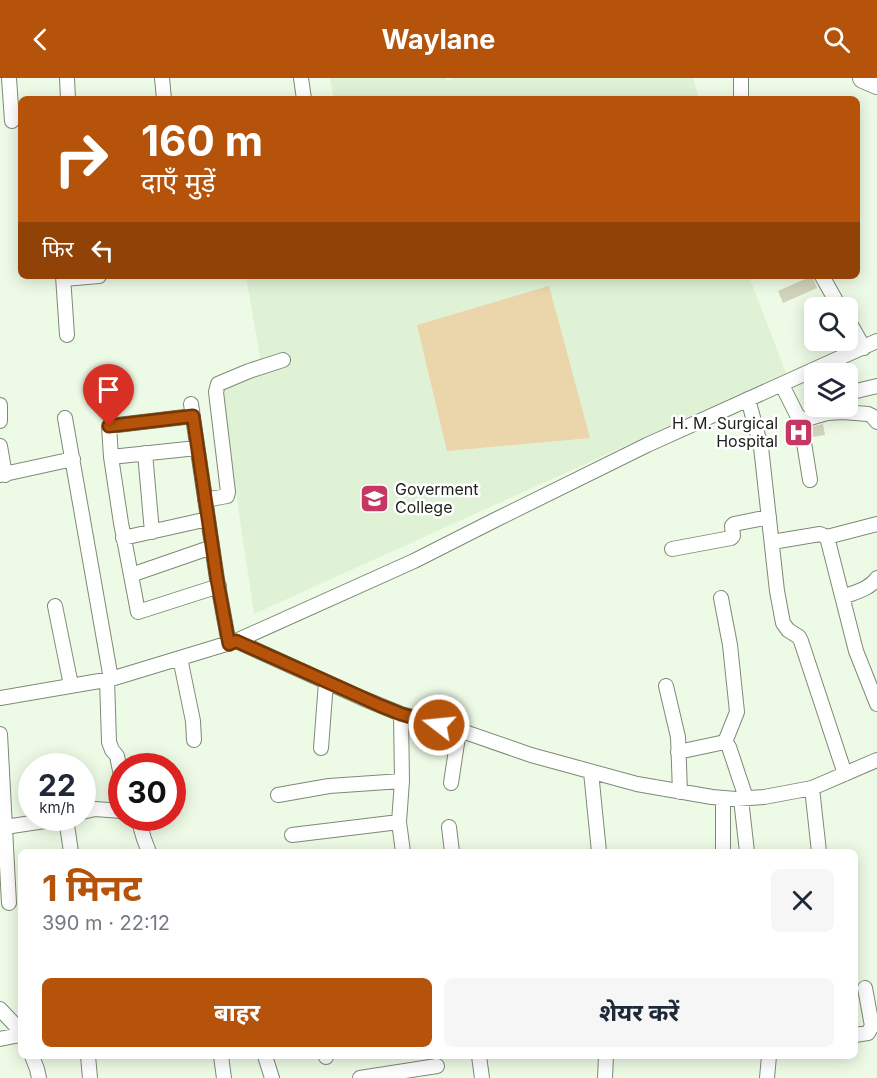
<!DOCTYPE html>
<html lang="hi">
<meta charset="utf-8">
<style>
body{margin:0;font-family:Inter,"Noto Sans Devanagari",sans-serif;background:#f6f6f7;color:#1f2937;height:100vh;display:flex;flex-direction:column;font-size:22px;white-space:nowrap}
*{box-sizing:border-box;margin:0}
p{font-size:20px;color:#747a83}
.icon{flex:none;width:33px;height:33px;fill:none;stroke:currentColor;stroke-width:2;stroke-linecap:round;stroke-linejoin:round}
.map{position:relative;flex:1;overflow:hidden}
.side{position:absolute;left:18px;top:771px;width:840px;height:210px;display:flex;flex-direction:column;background:#fff;border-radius:9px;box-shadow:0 3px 15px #0003}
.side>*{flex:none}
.hud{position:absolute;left:18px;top:18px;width:842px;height:183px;border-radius:9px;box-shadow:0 3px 15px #0003;background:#b45309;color:#fff;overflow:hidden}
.controls{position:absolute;left:804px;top:219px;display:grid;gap:12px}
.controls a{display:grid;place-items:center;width:54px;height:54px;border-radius:9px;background:#fff;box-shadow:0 3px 15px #0003;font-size:30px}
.speed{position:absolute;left:18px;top:675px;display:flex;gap:12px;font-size:30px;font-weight:700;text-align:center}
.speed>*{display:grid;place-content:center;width:78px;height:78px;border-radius:50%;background:#fff;box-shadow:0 3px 15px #0003;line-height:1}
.speed small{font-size:15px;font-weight:400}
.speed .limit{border:9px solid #d22;background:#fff;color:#111}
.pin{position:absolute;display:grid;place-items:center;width:51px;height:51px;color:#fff;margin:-62px -26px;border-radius:50% 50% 50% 0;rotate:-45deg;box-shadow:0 0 6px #0007}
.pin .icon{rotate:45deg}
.me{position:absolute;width:66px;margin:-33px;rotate:286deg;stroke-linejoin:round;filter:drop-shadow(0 0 4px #0008)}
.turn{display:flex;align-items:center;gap:21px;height:126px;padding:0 24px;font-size:27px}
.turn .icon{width:78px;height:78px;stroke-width:2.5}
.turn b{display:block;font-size:42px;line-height:51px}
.then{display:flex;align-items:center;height:57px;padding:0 24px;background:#0003;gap:12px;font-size:22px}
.round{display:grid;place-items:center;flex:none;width:63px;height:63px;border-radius:9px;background:#f6f6f7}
.headline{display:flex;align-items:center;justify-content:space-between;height:102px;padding:0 24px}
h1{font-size:36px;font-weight:700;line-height:45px;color:#b45309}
.button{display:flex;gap:12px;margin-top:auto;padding:12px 24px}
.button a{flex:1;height:69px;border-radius:9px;background:#b45309;color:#fff;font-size:24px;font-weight:700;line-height:69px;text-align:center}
.button a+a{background:#f6f6f7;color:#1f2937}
header{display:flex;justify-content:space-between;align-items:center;height:78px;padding:0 24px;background:#b45309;color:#fff;font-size:27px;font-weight:700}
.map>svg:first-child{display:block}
.built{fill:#dff2d6}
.green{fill:#ebd5aa}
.building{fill:#d2d3bb}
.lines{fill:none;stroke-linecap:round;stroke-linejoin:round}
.minor-casing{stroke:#7d8a77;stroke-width:16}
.highway-casing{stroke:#7d8a77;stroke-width:22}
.minor{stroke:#fff;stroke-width:14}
.highway{stroke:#fff;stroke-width:20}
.route-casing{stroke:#753606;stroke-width:15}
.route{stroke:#b45309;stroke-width:10}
.labels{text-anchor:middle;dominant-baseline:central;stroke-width:5;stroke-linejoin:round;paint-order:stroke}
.poi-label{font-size:16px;fill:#1c2119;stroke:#fff;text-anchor:end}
</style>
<header><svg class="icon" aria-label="back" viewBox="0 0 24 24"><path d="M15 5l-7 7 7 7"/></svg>Waylane<svg class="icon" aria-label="search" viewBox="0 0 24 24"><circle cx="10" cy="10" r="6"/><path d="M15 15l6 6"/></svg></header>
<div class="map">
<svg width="877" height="1000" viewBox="0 0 877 1000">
<rect width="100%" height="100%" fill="#edfbe6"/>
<path class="built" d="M 330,0 L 446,0 L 447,2 L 456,0 L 693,0 L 699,21 L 334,21 Z
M 246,198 L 749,198 L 786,295 L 254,536 L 219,303 L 260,280 Z"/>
<path class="green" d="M 549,208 L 590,360 L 447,373 L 417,247 Z"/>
<path class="building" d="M 812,198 L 817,210 L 783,225 L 778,213 Z
M 823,346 L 825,357 L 812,359 L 811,349 Z"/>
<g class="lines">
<defs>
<path id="minor" d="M 9,0 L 12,43
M 67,0 L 68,21
M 162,0 L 164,21
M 301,0 L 304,21
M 741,0 L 741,21
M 63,198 L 67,257
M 822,198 L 840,230
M 64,201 L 99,198
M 848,242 L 864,270
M 782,307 L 797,337 L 803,342 L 827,335 L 843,334 L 868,336 L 872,338 L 877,344
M 848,315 L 877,308
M 748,321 L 761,369 L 777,513 L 783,545 L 788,552 L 799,559 L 801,563 L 845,696
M 191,326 L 217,501 L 229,566
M 0,327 L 0,343
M 65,340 L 111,601
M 800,340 L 810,402
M 0,368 L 5,397
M 197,370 L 111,379 L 121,445 L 138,534 L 219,508
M 145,375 L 152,454
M 111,379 L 109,348 L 193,338
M 0,397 L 73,381
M 205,422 L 227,418 L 228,414 L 216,314 L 218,306 L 249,293 L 283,282
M 827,459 L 877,446
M 123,460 L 208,441
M 772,464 L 820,456 L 827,459 L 856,573 L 877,626
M 672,471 L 731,460 L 733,458 L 732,448 L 734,446 L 769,439
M 131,497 L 212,469
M 843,519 C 855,514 870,511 877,500
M 721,520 L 730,567 L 737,634 L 725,664
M 55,528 L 71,607
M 236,563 L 362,620 L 401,636 L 459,652 L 531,677 L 637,706 L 712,719 L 736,721 L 764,719 L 812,710 L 877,682
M 180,580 L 193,643 L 194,662
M 107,601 L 109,664 L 112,672 L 117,678 L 122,702
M 666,608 L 678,659 L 680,714
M 0,620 L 111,601 L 236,563 L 414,483 L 495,442 L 647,367 L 877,263
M 401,636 L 402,703 L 399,744 L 403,774
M 0,656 L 9,825
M 321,670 L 326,604
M 678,674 L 725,664 L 729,669 L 746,720
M 591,694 L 599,774
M 451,705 L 459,652
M 812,710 L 819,774
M 278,717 L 329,708 L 402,703
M 723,720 L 723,774
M 741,721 L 747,774
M 82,734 L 95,731 L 122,733
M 138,740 L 144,761 L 149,774
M 5,749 L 58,741 L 67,747 L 71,774
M 449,749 L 452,774
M 292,757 L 399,744
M 0,931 L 15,947 L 21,958
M 855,957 L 868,955 L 872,948 L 865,910
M 0,961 L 20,957
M 32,978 L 37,991 L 39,1000
M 88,978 L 90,1000
M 221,978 L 224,1000
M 265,978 L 272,1000
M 326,978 L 326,979
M 479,978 L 482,1000
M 360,1000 L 437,988
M 605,1000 L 606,978
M 767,1000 L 769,978"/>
<path id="highway" d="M 863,0 L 877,6"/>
</defs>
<use href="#minor" class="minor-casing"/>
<use href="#highway" class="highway-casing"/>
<use href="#minor" class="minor"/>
<use href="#highway" class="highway"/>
</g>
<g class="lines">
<defs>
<path id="route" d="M 109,348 L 193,338 L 217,501 L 229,566 L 236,563 L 381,628 L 401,636 L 439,647"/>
</defs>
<use href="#route" class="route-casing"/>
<use href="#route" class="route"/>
</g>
<defs>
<symbol id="hospital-square" viewBox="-11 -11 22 22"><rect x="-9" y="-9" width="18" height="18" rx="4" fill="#c63864" stroke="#fff"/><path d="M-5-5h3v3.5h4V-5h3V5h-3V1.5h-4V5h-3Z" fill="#fff"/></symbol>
<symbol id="university-square" viewBox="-11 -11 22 22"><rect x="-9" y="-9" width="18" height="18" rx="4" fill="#c63864" stroke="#fff"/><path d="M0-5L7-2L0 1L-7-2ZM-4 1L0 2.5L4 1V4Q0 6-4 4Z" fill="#fff"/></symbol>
</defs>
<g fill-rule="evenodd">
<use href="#hospital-square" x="782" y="338" width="33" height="33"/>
<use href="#university-square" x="358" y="404" width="33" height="33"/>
</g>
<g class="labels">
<g class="poi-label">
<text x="778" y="345">H. M. Surgical<tspan x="778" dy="18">Hospital</tspan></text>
<text x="395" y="411" text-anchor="start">Goverment<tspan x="395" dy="18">College</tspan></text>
</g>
</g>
</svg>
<div class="controls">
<a><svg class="icon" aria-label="search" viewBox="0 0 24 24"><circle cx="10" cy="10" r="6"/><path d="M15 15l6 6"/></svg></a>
<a><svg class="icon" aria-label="layers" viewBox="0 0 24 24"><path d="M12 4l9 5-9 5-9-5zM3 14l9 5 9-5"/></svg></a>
</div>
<div class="speed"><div>22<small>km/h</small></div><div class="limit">30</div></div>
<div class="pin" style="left:109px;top:348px;background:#d93025"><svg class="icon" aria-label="arrive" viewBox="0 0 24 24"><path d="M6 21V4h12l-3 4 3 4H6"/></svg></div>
<svg class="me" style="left:439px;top:647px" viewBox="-20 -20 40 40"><circle r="17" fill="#b45309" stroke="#fff" stroke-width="3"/><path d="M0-11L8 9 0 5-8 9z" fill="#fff"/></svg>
<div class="hud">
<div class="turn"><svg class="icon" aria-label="right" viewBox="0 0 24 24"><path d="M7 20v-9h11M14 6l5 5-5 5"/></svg><div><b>160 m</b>दाएँ मुड़ें</div></div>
<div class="then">फिर<svg class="icon" aria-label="left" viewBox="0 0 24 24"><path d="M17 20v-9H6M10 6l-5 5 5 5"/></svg></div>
</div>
<section class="side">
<div class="headline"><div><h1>1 मिनट</h1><p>390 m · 22:12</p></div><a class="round"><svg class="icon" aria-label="close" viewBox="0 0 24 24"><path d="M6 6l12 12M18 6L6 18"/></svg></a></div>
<div class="button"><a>बाहर</a><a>शेयर करें</a></div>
</section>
</div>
